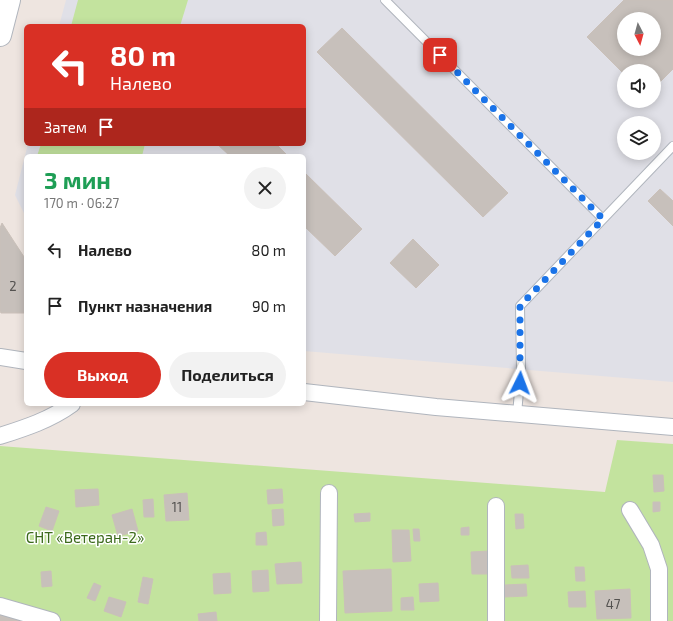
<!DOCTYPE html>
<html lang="ru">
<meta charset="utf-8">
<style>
body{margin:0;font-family:"Exo 2",sans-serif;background:#f2f2f2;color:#222;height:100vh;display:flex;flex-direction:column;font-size:15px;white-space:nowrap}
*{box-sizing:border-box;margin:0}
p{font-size:13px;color:#767676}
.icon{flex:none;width:22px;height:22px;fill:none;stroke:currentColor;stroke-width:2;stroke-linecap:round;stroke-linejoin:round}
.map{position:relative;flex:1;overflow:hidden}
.side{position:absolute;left:24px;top:154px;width:282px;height:252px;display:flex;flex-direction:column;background:#fff;border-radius:6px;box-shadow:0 2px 10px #0003}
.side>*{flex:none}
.hud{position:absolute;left:24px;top:24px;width:282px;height:122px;border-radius:6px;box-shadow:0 2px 10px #0003;background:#d93025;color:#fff;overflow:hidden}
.needle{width:26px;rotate:174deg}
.tools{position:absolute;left:617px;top:12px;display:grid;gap:8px}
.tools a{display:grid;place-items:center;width:44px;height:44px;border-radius:50%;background:#fff;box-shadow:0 2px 10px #0003;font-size:20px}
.pin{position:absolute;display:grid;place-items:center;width:34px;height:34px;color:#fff;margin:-17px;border-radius:8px;box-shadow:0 2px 6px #0006}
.me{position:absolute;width:44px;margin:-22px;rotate:3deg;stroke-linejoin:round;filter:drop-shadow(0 0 3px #0008)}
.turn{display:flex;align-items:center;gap:14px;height:84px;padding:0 20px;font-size:18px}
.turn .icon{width:52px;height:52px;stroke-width:2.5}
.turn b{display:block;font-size:28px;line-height:34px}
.then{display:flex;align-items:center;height:38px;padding:0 20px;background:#0003;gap:8px;font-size:15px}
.round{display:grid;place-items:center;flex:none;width:42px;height:42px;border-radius:21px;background:#f2f2f2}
.head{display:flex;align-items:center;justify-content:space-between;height:68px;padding:0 20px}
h1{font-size:24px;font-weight:700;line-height:30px;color:#1e9e55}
.button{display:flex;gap:8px;margin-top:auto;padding:8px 20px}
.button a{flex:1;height:46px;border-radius:24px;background:#d93025;color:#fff;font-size:16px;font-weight:700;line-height:46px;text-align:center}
.button a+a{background:#f2f2f2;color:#222}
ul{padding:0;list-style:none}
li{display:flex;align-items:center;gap:12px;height:56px;padding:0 20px}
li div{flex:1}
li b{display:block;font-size:15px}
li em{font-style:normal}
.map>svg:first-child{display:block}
.industrial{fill:#e0e0e7;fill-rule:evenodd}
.green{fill:#c3e39e}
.building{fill:#c7c0bb;stroke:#cac0b9;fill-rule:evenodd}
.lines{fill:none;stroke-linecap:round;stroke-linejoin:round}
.service-casing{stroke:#b0b5bd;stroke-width:10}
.minor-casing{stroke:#b0b5bd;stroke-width:18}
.secondary-casing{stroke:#b0b5bd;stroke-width:24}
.service{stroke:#fff;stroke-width:8}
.minor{stroke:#fff;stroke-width:16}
.secondary{stroke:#fff;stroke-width:22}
.route{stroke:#1a73e8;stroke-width:7;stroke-dasharray:0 12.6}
.labels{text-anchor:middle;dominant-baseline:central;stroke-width:3;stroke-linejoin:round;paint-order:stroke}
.number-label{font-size:13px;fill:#545250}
.park-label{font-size:15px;fill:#3c6a1c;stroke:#fff}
</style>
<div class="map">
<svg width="673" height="621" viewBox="0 0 673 621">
<rect width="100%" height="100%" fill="#eee5e0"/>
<path class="industrial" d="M 66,0 L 673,0 L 673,382 L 304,351 L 304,156 L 26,156 L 26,217 L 15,195 L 28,144 L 304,144 L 304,26 L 59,26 ZM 624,19 L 654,19 L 654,49 L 624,49 ZM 624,71 L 654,71 L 654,101 L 624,101 ZM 624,123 L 654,123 L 654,153 L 624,153 Z"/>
<path class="green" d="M 78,0 L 188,0 L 180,26 L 71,26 Z
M 41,144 L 145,144 L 142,156 L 37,156 Z
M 617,440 L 673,444 L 673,621 L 0,621 L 0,446 L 605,492 Z"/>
<path class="building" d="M 624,0 L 673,0 L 673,69 L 654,88 L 654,71 L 624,71 L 624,74 L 587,37 ZM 624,19 L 654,19 L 654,49 L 624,49 Z
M 342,28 L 508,193 L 483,217 L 317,52 Z
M 217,144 L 276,144 L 288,156 L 230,156 Z
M 304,172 L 362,229 L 335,256 L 304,226 Z
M 660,189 L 673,201 L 673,226 L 648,201 Z
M 2,223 L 26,260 L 26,313 L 1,313 L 0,311 L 0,228 Z
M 413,239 L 439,265 L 416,288 L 390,263 Z
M 653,475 L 663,475 L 664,491 L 654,492 Z
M 98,489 L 99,505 L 76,507 L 75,490 Z
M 282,489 L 283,503 L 268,504 L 267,490 Z
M 187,493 L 189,520 L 166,521 L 164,495 Z
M 153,499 L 154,517 L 144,517 L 143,500 Z
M 653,502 L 660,502 L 660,511 L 653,512 Z
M 46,507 L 59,511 L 52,531 L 39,526 Z
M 132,509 L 138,531 L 118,536 L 112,515 Z
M 283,509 L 284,525 L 273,526 L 272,510 Z
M 370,513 L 370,521 L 355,522 L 354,514 Z
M 515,514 L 523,514 L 524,528 L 516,529 Z
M 469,527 L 469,535 L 461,535 L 461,528 Z
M 413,529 L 419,529 L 420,541 L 414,541 Z
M 392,530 L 409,530 L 411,561 L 393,562 Z
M 266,532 L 267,545 L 256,545 L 256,533 Z
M 489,551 L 490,574 L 472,574 L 471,552 Z
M 301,562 L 302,583 L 277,584 L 275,564 Z
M 528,565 L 529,578 L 512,578 L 511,566 Z
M 575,567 L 584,567 L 585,581 L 576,581 Z
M 391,569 L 392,611 L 345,613 L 343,571 Z
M 268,570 L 269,591 L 253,592 L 252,571 Z
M 51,571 L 52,586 L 42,587 L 41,572 Z
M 230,573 L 231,593 L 214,594 L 213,574 Z
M 143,577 L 153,579 L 148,604 L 138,602 Z
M 94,583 L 101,586 L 95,601 L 87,598 Z
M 438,583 L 439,601 L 420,602 L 419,584 Z
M 526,584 L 527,596 L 505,597 L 505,585 Z
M 630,589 L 631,618 L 597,619 L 595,591 Z
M 585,591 L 586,607 L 569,607 L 568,592 Z
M 109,597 L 126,602 L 121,617 L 104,611 Z
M 413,597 L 414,610 L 401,610 L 401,598 Z
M 0,612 L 20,618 L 19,621 L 0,621 Z
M 216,612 L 217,621 L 199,621 L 198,614 Z"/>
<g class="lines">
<defs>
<path id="service" d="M 385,0 L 603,219
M 517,414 L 521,369 L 520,306 L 673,146"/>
<path id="minor" d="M 0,357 L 26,361
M 304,392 L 436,407 L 673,427
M 0,436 C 25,428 50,420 72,404
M 630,510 L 651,545 L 659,569 L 659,621
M 0,606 L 52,621
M 328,621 L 329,493
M 496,621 L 496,506"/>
<path id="secondary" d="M 0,35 L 9,0"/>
</defs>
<use href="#service" class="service-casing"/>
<use href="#minor" class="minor-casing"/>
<use href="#secondary" class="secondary-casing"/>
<use href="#service" class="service"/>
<use href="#minor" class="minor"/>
<use href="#secondary" class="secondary"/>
</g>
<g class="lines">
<path class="route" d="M 440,55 L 603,219 L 520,306 L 520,383"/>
</g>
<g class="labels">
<g class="number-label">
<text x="13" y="286">2</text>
<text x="177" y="507">11</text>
<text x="613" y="604">47</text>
</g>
<g class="park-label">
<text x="85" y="537">СНТ «Ветеран-2»</text>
</g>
</g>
</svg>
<div class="tools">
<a><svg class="needle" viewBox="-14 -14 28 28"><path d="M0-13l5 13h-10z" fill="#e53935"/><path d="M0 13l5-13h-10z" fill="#767676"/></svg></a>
<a><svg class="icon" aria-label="sound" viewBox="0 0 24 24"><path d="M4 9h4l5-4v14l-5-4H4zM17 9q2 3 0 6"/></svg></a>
<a><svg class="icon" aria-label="layers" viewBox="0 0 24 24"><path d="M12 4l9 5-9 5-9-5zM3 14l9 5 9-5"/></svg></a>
</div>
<div class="pin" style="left:440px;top:55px;background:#d93025"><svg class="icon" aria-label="arrive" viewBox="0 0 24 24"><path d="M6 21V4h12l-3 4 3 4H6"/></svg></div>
<svg class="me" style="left:520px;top:383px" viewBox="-20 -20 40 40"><path d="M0-17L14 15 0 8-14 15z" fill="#1a73e8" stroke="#fff" stroke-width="4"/></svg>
<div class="hud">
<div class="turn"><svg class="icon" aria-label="left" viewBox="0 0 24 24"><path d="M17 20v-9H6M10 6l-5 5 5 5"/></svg><div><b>80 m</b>Налево</div></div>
<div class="then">Затем<svg class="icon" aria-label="arrive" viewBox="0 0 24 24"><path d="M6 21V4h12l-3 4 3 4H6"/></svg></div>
</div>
<section class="side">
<div class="head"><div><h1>3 мин</h1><p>170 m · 06:27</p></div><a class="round"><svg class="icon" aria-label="close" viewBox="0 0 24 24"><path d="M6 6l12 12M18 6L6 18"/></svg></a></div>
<ul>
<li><svg class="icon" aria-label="left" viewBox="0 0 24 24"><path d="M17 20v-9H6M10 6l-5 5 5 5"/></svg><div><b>Налево</b></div><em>80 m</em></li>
<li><svg class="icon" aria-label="arrive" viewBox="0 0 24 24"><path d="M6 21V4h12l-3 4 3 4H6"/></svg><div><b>Пункт назначения</b></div><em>90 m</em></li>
</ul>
<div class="button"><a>Выход</a><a>Поделиться</a></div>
</section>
</div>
